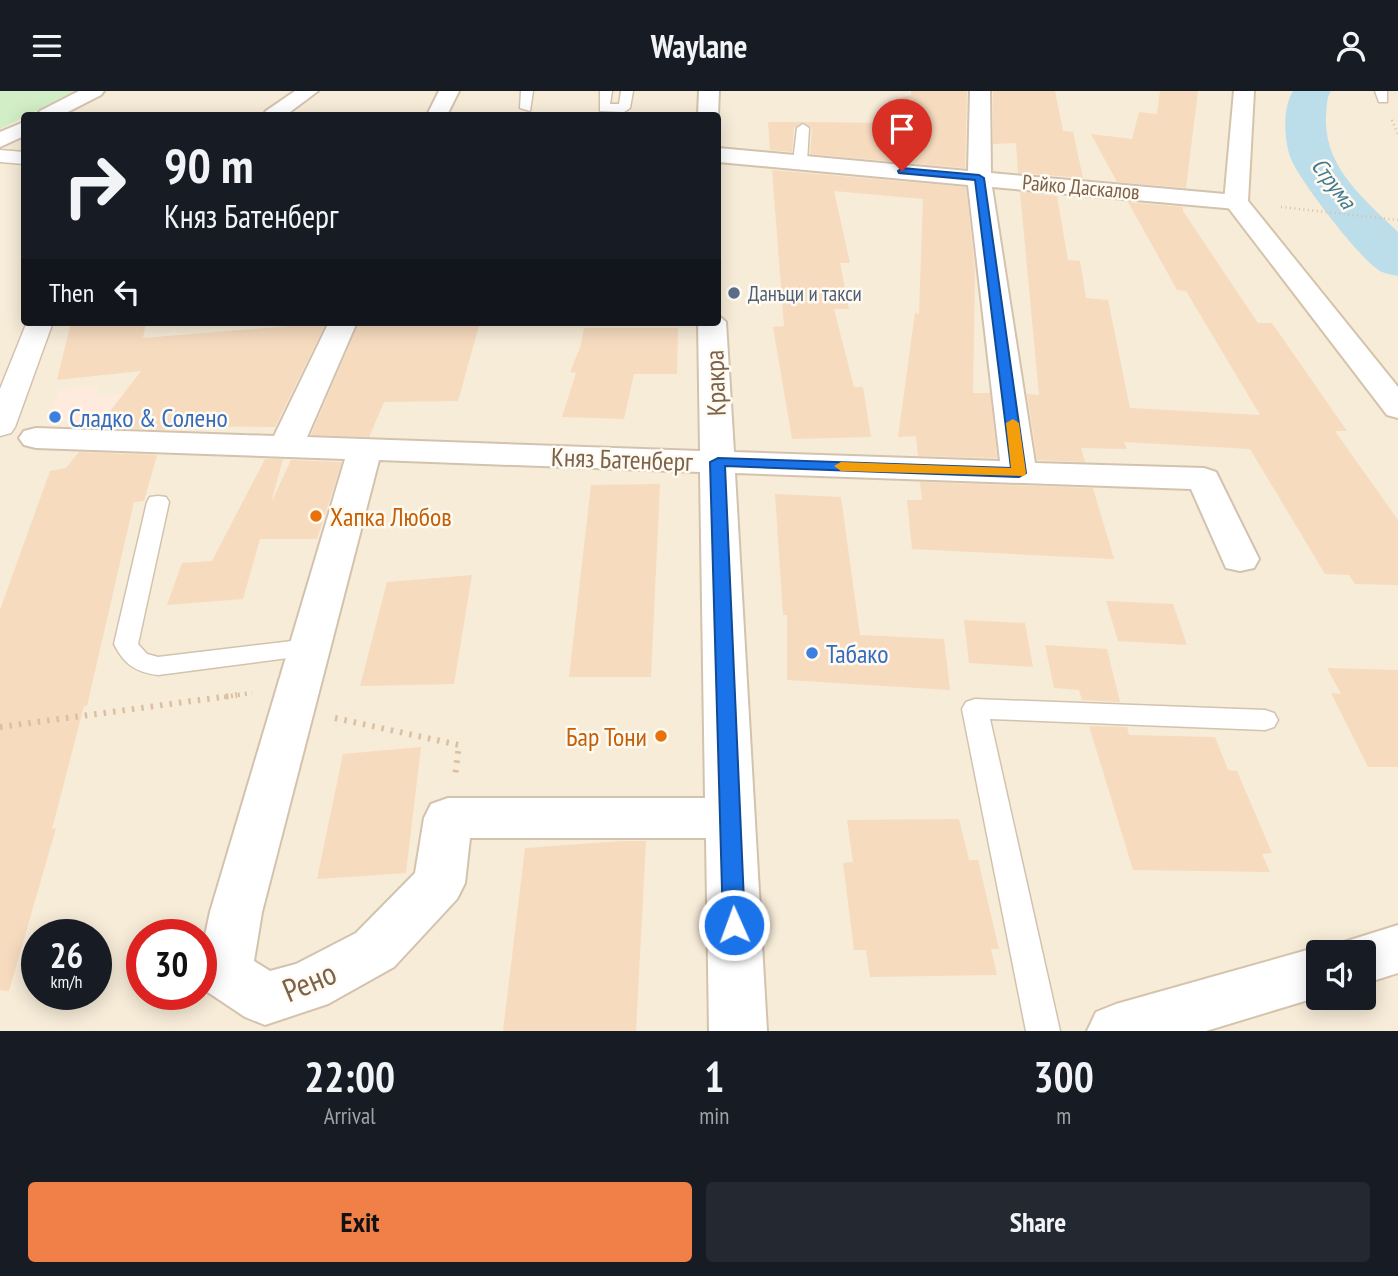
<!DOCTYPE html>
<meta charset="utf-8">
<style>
body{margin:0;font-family:"PT Sans Narrow",sans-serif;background:#242831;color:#f1f3f6;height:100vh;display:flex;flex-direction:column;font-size:26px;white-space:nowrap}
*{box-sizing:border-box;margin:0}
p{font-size:23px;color:#9ea1a6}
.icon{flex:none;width:38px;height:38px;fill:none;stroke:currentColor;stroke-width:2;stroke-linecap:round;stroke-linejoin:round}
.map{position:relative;height:940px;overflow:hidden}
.sheet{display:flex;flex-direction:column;background:#171b24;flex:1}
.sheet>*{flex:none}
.guide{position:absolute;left:21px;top:21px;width:700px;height:214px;border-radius:7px;box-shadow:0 4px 18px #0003;background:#171b24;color:#f1f3f6;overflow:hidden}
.fabs{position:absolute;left:1306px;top:849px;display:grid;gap:14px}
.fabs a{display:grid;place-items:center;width:70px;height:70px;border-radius:7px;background:#171b24;box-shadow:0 4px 18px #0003;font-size:35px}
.speed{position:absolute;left:21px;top:828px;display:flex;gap:14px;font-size:35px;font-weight:700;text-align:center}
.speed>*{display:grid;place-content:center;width:91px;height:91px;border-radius:50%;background:#171b24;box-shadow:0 4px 18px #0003;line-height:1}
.speed small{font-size:18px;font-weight:400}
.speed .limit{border:10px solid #d22;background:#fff;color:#111}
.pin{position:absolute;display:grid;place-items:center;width:60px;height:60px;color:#fff;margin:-72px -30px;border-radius:50% 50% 50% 0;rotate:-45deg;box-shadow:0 0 7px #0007}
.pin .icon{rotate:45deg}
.me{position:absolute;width:77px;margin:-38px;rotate:358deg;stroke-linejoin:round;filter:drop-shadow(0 0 5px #0008)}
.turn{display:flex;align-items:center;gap:24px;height:147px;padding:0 28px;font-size:32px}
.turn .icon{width:91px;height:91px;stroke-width:2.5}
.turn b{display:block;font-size:49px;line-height:60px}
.then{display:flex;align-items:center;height:66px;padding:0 28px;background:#0003;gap:14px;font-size:26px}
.eta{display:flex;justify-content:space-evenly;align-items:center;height:119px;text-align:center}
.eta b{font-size:42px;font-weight:700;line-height:49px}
.action{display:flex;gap:14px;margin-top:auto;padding:14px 28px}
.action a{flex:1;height:80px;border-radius:7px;background:#f08047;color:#111;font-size:28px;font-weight:700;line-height:80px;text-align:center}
.action a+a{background:#242831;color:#f1f3f6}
header{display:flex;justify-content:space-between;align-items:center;height:91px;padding:0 28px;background:#171b24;font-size:32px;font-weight:700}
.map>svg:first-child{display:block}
.residential{fill:#f7ecd8;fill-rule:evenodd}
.commercial{fill:#ffebdd}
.green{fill:#d2eec6}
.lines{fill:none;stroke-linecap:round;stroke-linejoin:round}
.river{fill:#bcdeea;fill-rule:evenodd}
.building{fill:#f6dbbf}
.service-casing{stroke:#d3c2ae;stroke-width:3}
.pedestrian-casing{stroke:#d3c2ae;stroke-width:3}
.minor-casing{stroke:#d3c2ae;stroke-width:4}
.secondary-casing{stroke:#d6c3ab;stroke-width:4}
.path-far2{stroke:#dcbfa1;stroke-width:2.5;stroke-dasharray:1 3.5;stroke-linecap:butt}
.path-far1{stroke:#dcbfa1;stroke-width:4.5;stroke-dasharray:2 5;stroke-linecap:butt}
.path{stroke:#dcbfa1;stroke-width:6;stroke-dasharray:2.5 7;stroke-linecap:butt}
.service{fill:#fff;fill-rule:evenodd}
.pedestrian{fill:#fff;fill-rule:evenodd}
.minor{fill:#fff;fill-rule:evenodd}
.secondary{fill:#fff;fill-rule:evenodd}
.route{fill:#1a73e8;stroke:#114b97;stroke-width:2}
.slow{fill:#f59e0b}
.service-dot{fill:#5c6f8a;stroke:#fffbf2;stroke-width:2.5}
.shop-dot{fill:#3f7fe0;stroke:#fffbf2;stroke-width:2.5}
.food-dot{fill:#e8710a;stroke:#fffbf2;stroke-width:2.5}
.labels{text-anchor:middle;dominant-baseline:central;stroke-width:5;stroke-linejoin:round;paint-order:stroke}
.far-street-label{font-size:21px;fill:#7c624a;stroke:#fffbf2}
.far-service-label{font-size:21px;fill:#4e5e75;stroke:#fffbf2;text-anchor:start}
.far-water-label{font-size:23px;font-style:italic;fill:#417a91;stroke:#fffbf2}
.street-label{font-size:26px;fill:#7c624a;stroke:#fffbf2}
.shop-label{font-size:26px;fill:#366cbe;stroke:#fffbf2;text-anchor:start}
.food-label{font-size:26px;fill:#c56008;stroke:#fffbf2;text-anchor:start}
.near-street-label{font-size:32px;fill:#7c624a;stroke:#fffbf2}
</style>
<header><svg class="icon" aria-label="menu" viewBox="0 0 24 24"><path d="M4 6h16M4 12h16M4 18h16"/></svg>Waylane<svg class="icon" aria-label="person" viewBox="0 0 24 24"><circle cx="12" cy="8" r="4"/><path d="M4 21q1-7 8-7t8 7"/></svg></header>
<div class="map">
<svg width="1398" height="940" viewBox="0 0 1398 940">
<rect width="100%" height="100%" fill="#fef9ea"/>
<path class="residential" d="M 0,0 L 1398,0 L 1398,940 L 0,940 ZM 24,24 L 718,24 L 718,231 L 24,231 ZM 37,844 L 96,844 L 96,903 L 37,903 ZM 142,844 L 201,844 L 201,903 L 142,903 ZM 1318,861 L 1363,861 L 1363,906 L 1318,906 Z"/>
<path class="commercial" d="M 98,296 L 95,305 L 123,303 L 99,335 L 49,330 L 59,299 Z"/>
<path class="green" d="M 0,0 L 75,0 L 0,38 Z"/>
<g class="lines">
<path class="river" d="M 1293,0 L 1331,0 C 1326,7 1327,17 1326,26 C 1324,77 1365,109 1398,141 L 1398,185 C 1393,184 1387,183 1382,181 C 1363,173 1300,90 1291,68 C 1284,50 1282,18 1293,0 Z"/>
</g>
<path class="building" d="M 911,0 L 967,0 L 965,77 L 810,63 L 812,37 L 804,31 L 886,32 L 888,10 L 911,4 Z
M 993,0 L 1055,0 L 1063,40 L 1073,41 L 1083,87 L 1018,82 L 1016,52 L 993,53 Z
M 1160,0 L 1198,0 L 1186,97 L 1117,91 L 1091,43 L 1132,48 L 1139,21 L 1157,23 Z
M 768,31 L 804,31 L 794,37 L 792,61 L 770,59 Z
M 772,79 L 966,96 L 975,179 L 973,302 L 990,302 L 997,367 L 918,365 L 916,345 L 898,346 L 915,222 L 919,223 L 923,108 L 834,100 L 850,172 L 840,172 L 849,218 L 834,218 L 854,296 L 863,296 L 871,346 L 792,348 L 773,236 L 784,235 Z
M 1020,101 L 1057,105 L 1068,169 L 1080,170 L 1086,207 L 1108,209 L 1130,317 L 1260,324 L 1186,200 L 1177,199 L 1128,111 L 1183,116 L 1183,120 L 1258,232 L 1272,232 L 1347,340 L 1335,340 L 1398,429 L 1398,494 L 1355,493 L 1349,484 L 1325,483 L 1250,358 L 1124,351 L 1127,358 L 1081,357 L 1085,371 L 1037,369 L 1027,303 L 1039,304 Z
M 71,231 L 146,231 L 143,247 L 326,232 L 275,336 L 166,335 L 165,339 L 98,336 L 141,280 L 57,289 Z
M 359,231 L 480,231 L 458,310 L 384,311 L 369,346 L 311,344 Z
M 584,237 L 678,237 L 677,283 L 634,283 L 624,328 L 562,326 L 576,282 L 570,281 L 581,254 Z
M 79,361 L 157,364 L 144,410 L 134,411 L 87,615 L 84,615 L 52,738 L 56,737 L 9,900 L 0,899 L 0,519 L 50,380 L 66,377 Z
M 265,368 L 283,368 L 271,412 L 291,369 L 342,371 L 317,448 L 260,448 L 243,508 L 167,514 L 182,472 L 212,470 Z
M 920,391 L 1093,397 L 1114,468 L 912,458 L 907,409 L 922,409 Z
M 660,393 L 651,586 L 569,586 L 591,394 Z
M 775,403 L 841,406 L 860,544 L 944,548 L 950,599 L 787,589 L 787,524 L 783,524 Z
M 472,484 L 454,593 L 360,595 L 387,491 Z
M 1106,510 L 1173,513 L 1187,554 L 1118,550 Z
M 964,529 L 1025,532 L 1033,576 L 969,572 Z
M 1045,554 L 1107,558 L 1120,611 L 1082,609 L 1079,599 L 1054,597 Z
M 1327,577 L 1398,579 L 1398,676 L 1368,676 L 1331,602 L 1341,603 Z
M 1089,635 L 1127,636 L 1129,644 L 1215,646 L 1228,679 L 1237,680 L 1272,762 L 1262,763 L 1270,781 L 1133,779 Z
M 421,656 L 406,782 L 317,788 L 343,663 Z
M 959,728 L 969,769 L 978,769 L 999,858 L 991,858 L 997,884 L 870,886 L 866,859 L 854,859 L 843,772 L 853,771 L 847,729 Z
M 622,750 L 646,750 L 636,940 L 503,940 L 525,757 Z"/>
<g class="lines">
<defs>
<path id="service" d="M 521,0 L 533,0 L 530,20 L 520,17 Z
M 600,0 L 612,0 L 610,13 L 619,13 L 621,0 L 633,0 L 630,17 L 624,21 L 600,20 Z
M 1375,0 L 1387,0 L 1387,11 L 1379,11 Z
M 803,33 L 809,37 L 807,71 L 800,75 L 793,71 L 797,37 Z
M 158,405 L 166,406 L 169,411 L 138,553 L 147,563 L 158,566 L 309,548 L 318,551 L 321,557 L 318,563 L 158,584 C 135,581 124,573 114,553 L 147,411 L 150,406 Z
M 975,608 L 1265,619 L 1274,622 L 1278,629 L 1274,636 L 1265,639 L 990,628 L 1060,940 L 1026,940 L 962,618 L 966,611 Z"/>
<path id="pedestrian" d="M 0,59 L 24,61 L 24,73 L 0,71 Z
M 27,231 L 53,231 L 15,336 L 11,342 L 0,345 L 0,298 Z"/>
<path id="minor" d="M 79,0 L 104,0 L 101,4 L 62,24 L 37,24 L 40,20 Z
M 295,0 L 318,0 L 286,24 L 263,24 L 266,20 Z
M 439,0 L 459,0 L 447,24 L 427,24 Z
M 699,0 L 719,0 L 718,25 L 698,24 Z
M 970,0 L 990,0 L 991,82 L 1236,104 L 1245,106 L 1248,111 L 1245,116 L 1236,118 L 992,96 L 1035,372 L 1204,377 L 1216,381 L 1259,468 L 1254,477 L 1240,480 L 1226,477 L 1191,398 L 735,382 L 767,940 L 709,940 L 706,747 L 470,747 L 465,792 L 457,808 L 394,876 L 328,913 L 265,934 L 245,926 L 206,900 L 201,890 L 201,863 L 210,821 L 345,368 L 36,357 L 24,354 L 19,347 L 24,340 L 36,337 L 274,345 L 329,231 L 357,231 L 307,346 L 700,360 L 698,231 L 718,231 L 718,224 L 726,231 L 734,361 L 1000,370 L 968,94 L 718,71 L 718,57 L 968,80 ZM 379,369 L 700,381 L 705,707 L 448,707 L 431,713 L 424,727 L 415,782 L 356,842 L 296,873 L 270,880 L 254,870 L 262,821 Z
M 24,31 L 24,45 L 0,56 L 0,41 Z"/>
<path id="secondary" d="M 1234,0 L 1254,0 L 1248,110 L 1398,296 L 1398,327 L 1387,324 L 1224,111 Z
M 1398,834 L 1398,882 L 1363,893 L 1363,861 L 1339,861 L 1344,851 Z
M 1318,856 L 1332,861 L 1318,861 L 1318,906 L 1206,940 L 1087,940 L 1096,921 L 1116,913 Z"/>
</defs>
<use href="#service" class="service-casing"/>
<use href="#pedestrian" class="pedestrian-casing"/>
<use href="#minor" class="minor-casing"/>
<use href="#secondary" class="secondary-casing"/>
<path class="path-far2" d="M 1392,29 L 1398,44
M 1281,116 L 1398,129"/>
<path class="path-far1" d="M 224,606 L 252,602"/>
<path class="path" d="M 335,627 L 459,654 L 455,685
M 0,636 L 237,604"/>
<use href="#service" class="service"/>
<use href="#pedestrian" class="pedestrian"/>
<use href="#minor" class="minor"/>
<use href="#secondary" class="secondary"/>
</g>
<path class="route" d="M 902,77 L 979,84 L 984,87 L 1026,382 L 1019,386 L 725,375 L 745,834 L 742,840 L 734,843 L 726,840 L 723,834 L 710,371 L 718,367 L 1011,377 L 975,89 L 899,82 L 898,80 Z"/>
<path class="slow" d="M 1013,328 L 1019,332 L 1026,382 L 1024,385 L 841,380 L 834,375 L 841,371 L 1011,377 L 1006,332 Z"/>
<circle class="service-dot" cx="734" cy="202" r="7"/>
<g class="shop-dot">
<circle cx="55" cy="326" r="7"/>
<circle cx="812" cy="562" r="7"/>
</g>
<g class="food-dot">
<circle cx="316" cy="425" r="7"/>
<circle cx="661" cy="645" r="7"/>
</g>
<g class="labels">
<g class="far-street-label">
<text transform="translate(1081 96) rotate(5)">Райко Даскалов</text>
</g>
<g class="far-service-label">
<text x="748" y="202">Данъци и такси</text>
</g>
<g class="far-water-label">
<text transform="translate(1334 92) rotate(53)">Струма</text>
</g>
<g class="street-label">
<text transform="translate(715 292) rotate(-92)">Кракра</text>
<text transform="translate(622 368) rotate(2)">Княз Батенберг</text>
</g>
<g class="shop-label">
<text x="69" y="326">Сладко &amp; Солено</text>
<text x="826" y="562">Табако</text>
</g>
<g class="food-label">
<text x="330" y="425">Хапка Любов</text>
<text x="647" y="645" text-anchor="end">Бар Тони</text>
</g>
<g class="near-street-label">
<text transform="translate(309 890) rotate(-23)">Рено</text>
</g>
</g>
</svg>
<div class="fabs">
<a><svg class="icon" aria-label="sound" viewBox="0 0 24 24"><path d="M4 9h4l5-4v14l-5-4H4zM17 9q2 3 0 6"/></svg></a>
</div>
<div class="speed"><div>26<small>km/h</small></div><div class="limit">30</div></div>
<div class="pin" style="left:902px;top:80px;background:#d93025"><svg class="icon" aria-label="arrive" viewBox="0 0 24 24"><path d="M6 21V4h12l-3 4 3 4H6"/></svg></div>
<svg class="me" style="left:734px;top:834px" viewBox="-20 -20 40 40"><circle r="17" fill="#1a73e8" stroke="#fff" stroke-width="3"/><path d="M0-11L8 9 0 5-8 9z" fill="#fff"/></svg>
<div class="guide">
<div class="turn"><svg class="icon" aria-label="right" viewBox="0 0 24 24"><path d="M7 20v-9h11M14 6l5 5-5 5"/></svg><div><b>90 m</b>Княз Батенберг</div></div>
<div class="then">Then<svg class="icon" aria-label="left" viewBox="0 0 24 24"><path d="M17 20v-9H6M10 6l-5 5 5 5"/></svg></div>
</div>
</div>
<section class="sheet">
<div class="eta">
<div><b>22:00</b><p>Arrival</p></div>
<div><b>1</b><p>min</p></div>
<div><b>300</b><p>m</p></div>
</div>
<div class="action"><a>Exit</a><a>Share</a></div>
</section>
